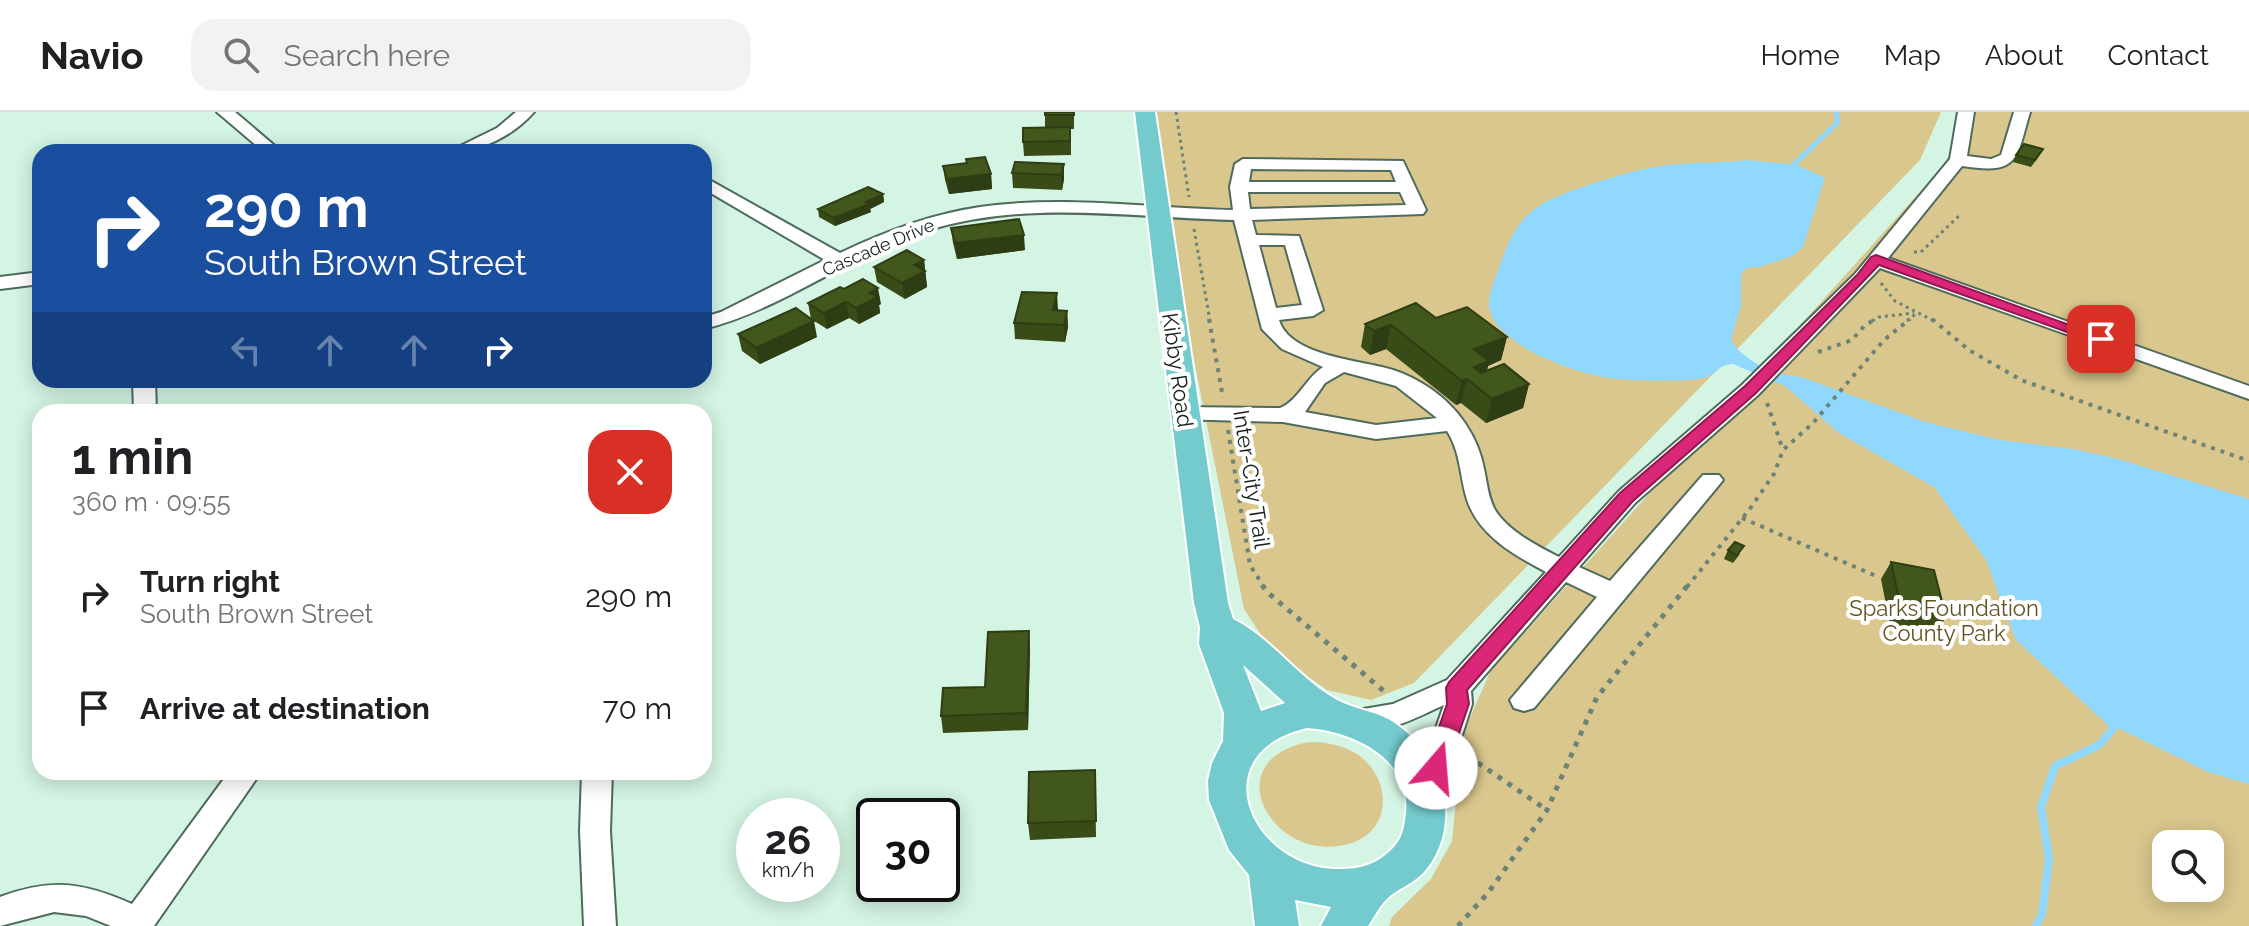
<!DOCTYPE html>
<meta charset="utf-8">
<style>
body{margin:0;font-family:Raleway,sans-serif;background:#f2f2f2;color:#202124;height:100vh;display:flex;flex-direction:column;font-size:30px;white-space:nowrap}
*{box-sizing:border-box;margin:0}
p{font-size:26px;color:#757577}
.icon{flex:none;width:44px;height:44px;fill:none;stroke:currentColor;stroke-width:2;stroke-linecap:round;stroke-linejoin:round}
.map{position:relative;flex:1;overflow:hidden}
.side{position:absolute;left:32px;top:292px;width:680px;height:376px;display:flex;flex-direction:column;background:#fff;border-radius:24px;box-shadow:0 4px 20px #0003}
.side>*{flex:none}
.hud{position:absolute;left:32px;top:32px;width:680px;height:244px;border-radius:24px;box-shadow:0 4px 20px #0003;background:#1a4fa0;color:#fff;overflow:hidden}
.tools{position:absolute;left:2152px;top:718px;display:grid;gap:16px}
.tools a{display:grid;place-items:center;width:72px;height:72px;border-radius:16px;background:#fff;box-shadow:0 4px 20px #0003;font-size:40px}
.speed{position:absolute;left:736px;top:686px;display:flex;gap:16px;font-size:40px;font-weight:700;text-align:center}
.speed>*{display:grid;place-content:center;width:104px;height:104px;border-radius:50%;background:#fff;box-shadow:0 4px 20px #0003;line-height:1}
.speed small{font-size:20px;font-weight:400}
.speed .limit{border:4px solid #111;border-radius:12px;background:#fff;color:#111}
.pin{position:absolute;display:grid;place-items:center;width:68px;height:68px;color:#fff;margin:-34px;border-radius:16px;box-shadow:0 4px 12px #0006}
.me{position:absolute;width:88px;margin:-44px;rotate:18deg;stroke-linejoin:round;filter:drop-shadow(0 0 6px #0008)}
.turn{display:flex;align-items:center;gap:28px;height:168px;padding:0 40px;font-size:36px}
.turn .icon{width:104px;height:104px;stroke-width:2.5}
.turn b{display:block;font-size:56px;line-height:68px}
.lanes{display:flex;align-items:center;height:76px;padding:0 40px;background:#0003;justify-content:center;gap:40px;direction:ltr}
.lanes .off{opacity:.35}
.round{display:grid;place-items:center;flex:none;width:84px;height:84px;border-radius:24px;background:#f2f2f2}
.overview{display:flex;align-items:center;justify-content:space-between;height:136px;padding:0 40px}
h1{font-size:48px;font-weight:700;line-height:60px}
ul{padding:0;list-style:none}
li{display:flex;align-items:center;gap:24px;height:112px;padding:0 40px}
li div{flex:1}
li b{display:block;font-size:30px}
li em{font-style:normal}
header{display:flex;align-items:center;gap:48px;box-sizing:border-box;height:112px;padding:0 40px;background:#fff;border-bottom:2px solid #e0e0e0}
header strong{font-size:38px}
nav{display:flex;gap:44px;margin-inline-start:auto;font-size:28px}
.search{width:560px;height:72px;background:#f2f2f2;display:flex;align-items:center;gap:20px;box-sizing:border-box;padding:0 28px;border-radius:24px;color:#757577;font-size:30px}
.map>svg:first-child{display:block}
.green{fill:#dac78d;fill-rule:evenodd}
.water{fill:#90d8fe}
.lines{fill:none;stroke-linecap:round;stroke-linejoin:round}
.stream-far1{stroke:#90d8fe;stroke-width:5}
.stream{stroke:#90d8fe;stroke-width:8}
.minor-casing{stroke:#4e6b5c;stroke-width:4}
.major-casing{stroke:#fff;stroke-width:4}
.path-far2{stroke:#6e8378;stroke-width:3;stroke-dasharray:3 4;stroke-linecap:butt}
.path-far1{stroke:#6e8378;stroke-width:4;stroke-dasharray:4 6;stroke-linecap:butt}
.path{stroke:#6e8378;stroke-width:5;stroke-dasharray:5 7;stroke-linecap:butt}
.minor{fill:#fff;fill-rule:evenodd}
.major{fill:#74cbcd;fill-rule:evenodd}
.wall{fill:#394b17}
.shaded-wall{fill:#2e3d13}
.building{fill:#42571b;stroke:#2e3d13;stroke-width:2}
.route{fill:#db2777;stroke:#8e194d;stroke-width:2}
.labels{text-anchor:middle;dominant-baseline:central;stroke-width:8;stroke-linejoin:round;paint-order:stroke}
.far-street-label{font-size:18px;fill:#16211b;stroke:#fff}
.street-label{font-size:22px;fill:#16211b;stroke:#fff}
.park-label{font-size:22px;fill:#62521f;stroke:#fff}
</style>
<header>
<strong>Navio</strong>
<div class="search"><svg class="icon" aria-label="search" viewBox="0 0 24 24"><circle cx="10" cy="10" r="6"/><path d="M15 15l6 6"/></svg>Search here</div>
<nav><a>Home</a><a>Map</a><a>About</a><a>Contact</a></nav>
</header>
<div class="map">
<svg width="2249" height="814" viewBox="0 0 2249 814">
<rect width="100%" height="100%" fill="#d4f5e3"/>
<path class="green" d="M 1144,0 L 1941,0 L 1920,48 L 1414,571 L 1371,588 L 1327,578 L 1294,555 L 1263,526 L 1244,497 Z
M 1970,0 L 2249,0 L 2249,814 L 1389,814 L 1392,805 L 1431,767 L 1452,729 L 1456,689 L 1448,655 L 1491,558 L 1944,53 ZM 2166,732 L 2210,732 L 2210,776 L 2166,776 Z
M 1310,630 C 1327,630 1342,633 1357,642 C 1392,665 1394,720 1348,732 C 1271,753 1214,646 1310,630 Z"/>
<path class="water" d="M 1747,48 L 1797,53 L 1825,66 L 1803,135 L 1792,144 L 1760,155 L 1747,156 L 1741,162 L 1741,193 L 1731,228 C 1744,250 1776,263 1801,265 L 1925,310 L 2000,328 L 2073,337 L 2118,347 L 2249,387 L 2249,672 L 2208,660 L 2116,615 L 2111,616 L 2016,528 L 1986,448 L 1934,375 L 1839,321 L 1785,274 L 1733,252 C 1720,252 1717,261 1707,265 C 1690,271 1629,269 1609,266 C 1576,262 1494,233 1489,194 C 1488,181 1496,165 1500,153 C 1508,131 1516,111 1535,97 C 1549,86 1569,80 1585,74 C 1616,64 1647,54 1680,52 C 1702,50 1725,51 1747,48 Z"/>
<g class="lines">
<path class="stream-far1" d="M 1789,57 L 1838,10 L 1836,0"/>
<path class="stream" d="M 2036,814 L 2042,802 L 2049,747 L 2041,695 L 2055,654 L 2099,633 L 2119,610"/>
<defs>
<path id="minor" d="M 217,0 L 235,0 L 282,40 L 264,40 Z
M 516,0 L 534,0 C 512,25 480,40 448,40 L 497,16 Z
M 1958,0 L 1974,0 L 1967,44 L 1991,47 L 2001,43 L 2014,0 L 2030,0 C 2016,48 2019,63 1962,54 L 1888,146 L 2249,274 L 2249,287 L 1880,156 L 1758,283 L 1635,391 L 1579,455 L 1610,469 L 1703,363 L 1719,363 L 1723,368 L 1719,373 L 1534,596 L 1524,599 L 1514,596 L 1510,588 L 1597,485 L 1566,470 L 1471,579 L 1472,592 L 1442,685 L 1438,694 L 1427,698 L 1416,694 L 1412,685 L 1444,593 C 1415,606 1379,627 1346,616 L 1342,608 L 1346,600 L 1393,592 L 1447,568 L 1546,460 C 1514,443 1476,422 1466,384 C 1460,362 1460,339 1447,319 L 1376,327 L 1283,310 L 1176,307 L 1173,302 L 1184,295 L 1280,296 C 1298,289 1306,266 1323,255 L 1282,237 L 1262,217 L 1234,108 C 1132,106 1026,87 926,119 C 849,143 781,198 704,217 L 704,205 L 721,200 L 825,148 L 704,77 L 704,65 L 840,141 C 884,120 931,102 980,95 C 1063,83 1149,96 1233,98 L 1230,75 L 1235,52 L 1243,47 L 1403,49 L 1426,98 L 1423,102 L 1252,108 L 1256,123 L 1299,124 L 1323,198 L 1313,204 L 1279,208 C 1290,245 1362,248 1393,258 C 1406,262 1419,269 1431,277 C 1458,296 1478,324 1484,357 C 1487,370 1488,386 1495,398 C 1509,420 1538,434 1559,445 L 1619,379 L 1742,273 L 1855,162 L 1950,47 ZM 1251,57 L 1391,58 L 1396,70 L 1249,70 ZM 1248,80 L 1400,80 L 1406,93 L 1250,97 ZM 1259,133 L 1285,133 L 1302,193 L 1276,196 ZM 1344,260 L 1396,274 L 1437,306 L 1376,313 L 1305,300 L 1325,271 Z
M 40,160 L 40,172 L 0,177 L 0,165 Z
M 133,268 L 155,268 L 156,300 L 134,300 Z
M 229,660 L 261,660 L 154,814 L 111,814 L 86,804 L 54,800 L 0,814 L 0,785 C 51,766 82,770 132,792 Z
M 582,660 L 612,660 L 610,719 L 616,814 L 584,814 L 580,719 Z"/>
<path id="major" d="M 1135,0 L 1155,0 L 1228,491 L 1233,507 C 1272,526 1298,567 1339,589 C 1355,597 1374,599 1390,608 C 1440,638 1464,706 1428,755 C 1417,770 1403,774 1390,784 C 1381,791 1374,805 1368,814 L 1321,814 L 1331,795 L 1295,788 L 1299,814 L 1255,814 L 1249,763 L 1229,738 L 1209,688 L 1208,669 L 1212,651 L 1223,629 L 1224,601 L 1199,532 L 1200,515 L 1194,491 ZM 1243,553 L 1285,591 L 1261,599 ZM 1307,616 C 1352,619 1412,646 1406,701 C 1404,718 1402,728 1390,739 C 1375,753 1360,757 1340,757 C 1251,758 1199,641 1307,616 Z"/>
</defs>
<use href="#minor" class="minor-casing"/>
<use href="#major" class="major-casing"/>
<path class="path-far2" d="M 1176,0 L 1189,85
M 1194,117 L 1210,209
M 1914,140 L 1921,140 L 1961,102
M 1881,171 L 1895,189 L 1934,209
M 1872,209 L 1879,205 L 1914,201
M 1907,209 L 1917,201"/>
<path class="path-far1" d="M 1209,207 L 1223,286
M 1932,207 L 1969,238 L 2021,268 L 2249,349
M 1818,240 L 1852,228 L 1865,213 L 1876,207
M 1767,291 L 1783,338
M 1228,318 L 1250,453 L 1264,475
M 1742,406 L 1876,464
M 1687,475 L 1749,398 L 1774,362 L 1783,338 L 1813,311 L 1884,228 L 1910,207"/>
<path class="path" d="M 1262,473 L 1267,480 L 1385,580
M 1468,644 L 1547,698
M 1458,814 L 1488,781 L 1547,698 L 1597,585 L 1688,473"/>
<use href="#minor" class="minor"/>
<use href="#major" class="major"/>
</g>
<path class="wall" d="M 1045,0 L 1074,0 L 1074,17 L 1071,17 L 1071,43 L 1024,44 L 1023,30 L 1045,15 Z
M 2016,43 L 2039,44 L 2031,55 L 2013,50 Z
M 966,47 L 991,62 L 992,77 L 949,82 L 945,68 L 943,54 L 966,51 Z
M 1064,52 L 1064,67 L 1062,78 L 1013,76 L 1012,61 Z
M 883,82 L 884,90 L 870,97 L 871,100 L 835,114 L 819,105 L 818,97 Z
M 951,116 L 1025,138 L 957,147 L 953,131 Z
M 924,148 L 927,175 L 905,187 L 877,170 L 874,155 Z
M 840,175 L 881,192 L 879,193 L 880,201 L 859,212 L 849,206 L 827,217 L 811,207 L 808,191 Z
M 1057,198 L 1067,199 L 1068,215 L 1065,230 L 1015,227 L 1014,211 Z
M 1436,206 L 1507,225 L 1501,248 L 1488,254 L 1487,259 L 1529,272 L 1523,296 L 1486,311 L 1461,291 L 1456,293 L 1386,237 L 1370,243 L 1361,235 L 1365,212 Z
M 738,222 L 817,225 L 760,252 L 742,239 Z
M 1728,438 L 1740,442 L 1733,451 L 1724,447 Z
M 1891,450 L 1946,505 L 1935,522 L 1890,513 L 1881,467 Z
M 1029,519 L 1030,536 L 1028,618 L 943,621 L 941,604 L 985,575 Z
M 1095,658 L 1096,725 L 1030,728 L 1028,711 Z"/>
<path class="shaded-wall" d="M 1064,52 L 1064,67 L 1062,78 L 1061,63 Z
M 991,62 L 992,77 L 949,82 L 947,67 Z
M 883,82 L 884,90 L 870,97 L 871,100 L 835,114 L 834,106 Z
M 1024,123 L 1025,138 L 957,147 L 955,131 Z
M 924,148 L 927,175 L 905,187 L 902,171 L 914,153 Z
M 878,176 L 881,192 L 879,193 L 880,201 L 859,212 L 856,196 L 870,181 Z
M 1057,181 L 1058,197 L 1054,214 L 1053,198 Z
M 846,190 L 849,206 L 827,217 L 824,201 Z
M 1067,199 L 1068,215 L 1065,230 L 1064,213 Z
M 814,209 L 817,225 L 760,252 L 756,236 Z
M 1391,213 L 1386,237 L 1370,243 L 1374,219 Z
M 1507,225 L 1501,248 L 1488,254 L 1483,273 L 1470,270 L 1474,237 Z
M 1467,267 L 1461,291 L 1456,293 L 1462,269 Z
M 1529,272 L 1523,296 L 1486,311 L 1492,287 Z
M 1029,519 L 1030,536 L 1028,618 L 1026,601 Z"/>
<path class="building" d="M 1045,0 L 1074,0 L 1074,3 L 1045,3 Z
M 1070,15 L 1070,29 L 1023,30 L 1023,16 Z
M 2024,32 L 2043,37 L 2035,48 L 2016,43 Z
M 985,45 L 991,62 L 947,67 L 943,54 L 967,51 L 966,47 Z
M 1015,50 L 1064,52 L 1061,63 L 1012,61 Z
M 868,75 L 883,82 L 866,90 L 869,92 L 834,106 L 818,97 Z
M 1019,107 L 1024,123 L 955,131 L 951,116 Z
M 907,138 L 924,148 L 914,153 L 925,159 L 902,171 L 874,155 Z
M 863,167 L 878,176 L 870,181 L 878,185 L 856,196 L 846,190 L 824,201 L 808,191 L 840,175 L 844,177 Z
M 1022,180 L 1057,181 L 1053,198 L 1067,199 L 1064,213 L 1014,211 Z
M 1416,191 L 1436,206 L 1467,195 L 1507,225 L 1474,237 L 1489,249 L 1474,255 L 1481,261 L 1504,252 L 1529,272 L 1492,287 L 1467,267 L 1462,269 L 1391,213 L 1374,219 L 1365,212 Z
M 796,196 L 814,209 L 756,236 L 738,222 Z
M 1735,430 L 1744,434 L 1737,443 L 1728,438 Z
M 1891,450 L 1934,458 L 1946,505 L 1901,496 Z
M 1029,519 L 1026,601 L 941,604 L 943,576 L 985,575 L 988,520 Z
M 1095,658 L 1096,709 L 1028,711 L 1029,660 Z"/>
<path class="route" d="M 1876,143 L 2108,227 L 2106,230 L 2095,230 L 1879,153 L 1756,281 L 1633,389 L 1467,578 L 1469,592 L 1447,656 L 1444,663 L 1436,666 L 1428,663 L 1425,656 L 1447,592 L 1446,576 L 1449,570 L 1620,381 L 1745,274 L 1857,163 L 1871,145 Z"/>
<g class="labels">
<g class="far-street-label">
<text transform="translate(878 135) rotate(-23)">Cascade Drive</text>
</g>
<g class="street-label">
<text transform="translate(1178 258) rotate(82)">Kibby Road</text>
<text transform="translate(1252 367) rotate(81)">Inter-City Trail</text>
</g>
<g class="park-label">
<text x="1944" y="496">Sparks Foundation<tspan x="1944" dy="25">County Park</tspan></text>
</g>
</g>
</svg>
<div class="tools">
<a><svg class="icon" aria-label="search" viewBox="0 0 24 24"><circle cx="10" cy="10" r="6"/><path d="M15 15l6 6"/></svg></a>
</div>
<div class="speed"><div>26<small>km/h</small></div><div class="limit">30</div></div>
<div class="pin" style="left:2101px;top:227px;background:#d93025"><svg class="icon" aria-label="arrive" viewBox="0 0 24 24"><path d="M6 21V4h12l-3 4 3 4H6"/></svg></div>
<svg class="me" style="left:1436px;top:656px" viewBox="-20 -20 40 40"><circle r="19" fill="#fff"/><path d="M0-13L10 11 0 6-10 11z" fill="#db2777"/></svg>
<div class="hud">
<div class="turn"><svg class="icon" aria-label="right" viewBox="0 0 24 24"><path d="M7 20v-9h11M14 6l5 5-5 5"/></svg><div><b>290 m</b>South Brown Street</div></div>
<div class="lanes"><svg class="icon off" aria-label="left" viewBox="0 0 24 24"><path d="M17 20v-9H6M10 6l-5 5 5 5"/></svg><svg class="icon off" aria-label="ahead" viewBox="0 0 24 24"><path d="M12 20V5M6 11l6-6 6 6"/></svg><svg class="icon off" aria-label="ahead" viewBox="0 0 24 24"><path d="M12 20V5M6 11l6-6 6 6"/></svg><svg class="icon" aria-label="right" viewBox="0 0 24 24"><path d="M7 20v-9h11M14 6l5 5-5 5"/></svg></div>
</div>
<section class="side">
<div class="overview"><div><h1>1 min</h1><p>360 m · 09:55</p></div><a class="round" style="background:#d93025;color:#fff"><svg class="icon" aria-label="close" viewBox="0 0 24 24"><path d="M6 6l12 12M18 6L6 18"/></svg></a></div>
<ul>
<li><svg class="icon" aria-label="right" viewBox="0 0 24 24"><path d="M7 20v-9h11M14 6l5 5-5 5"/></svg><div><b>Turn right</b><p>South Brown Street</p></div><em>290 m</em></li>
<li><svg class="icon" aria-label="arrive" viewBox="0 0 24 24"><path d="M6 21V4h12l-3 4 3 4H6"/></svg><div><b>Arrive at destination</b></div><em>70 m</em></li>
</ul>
</section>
</div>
